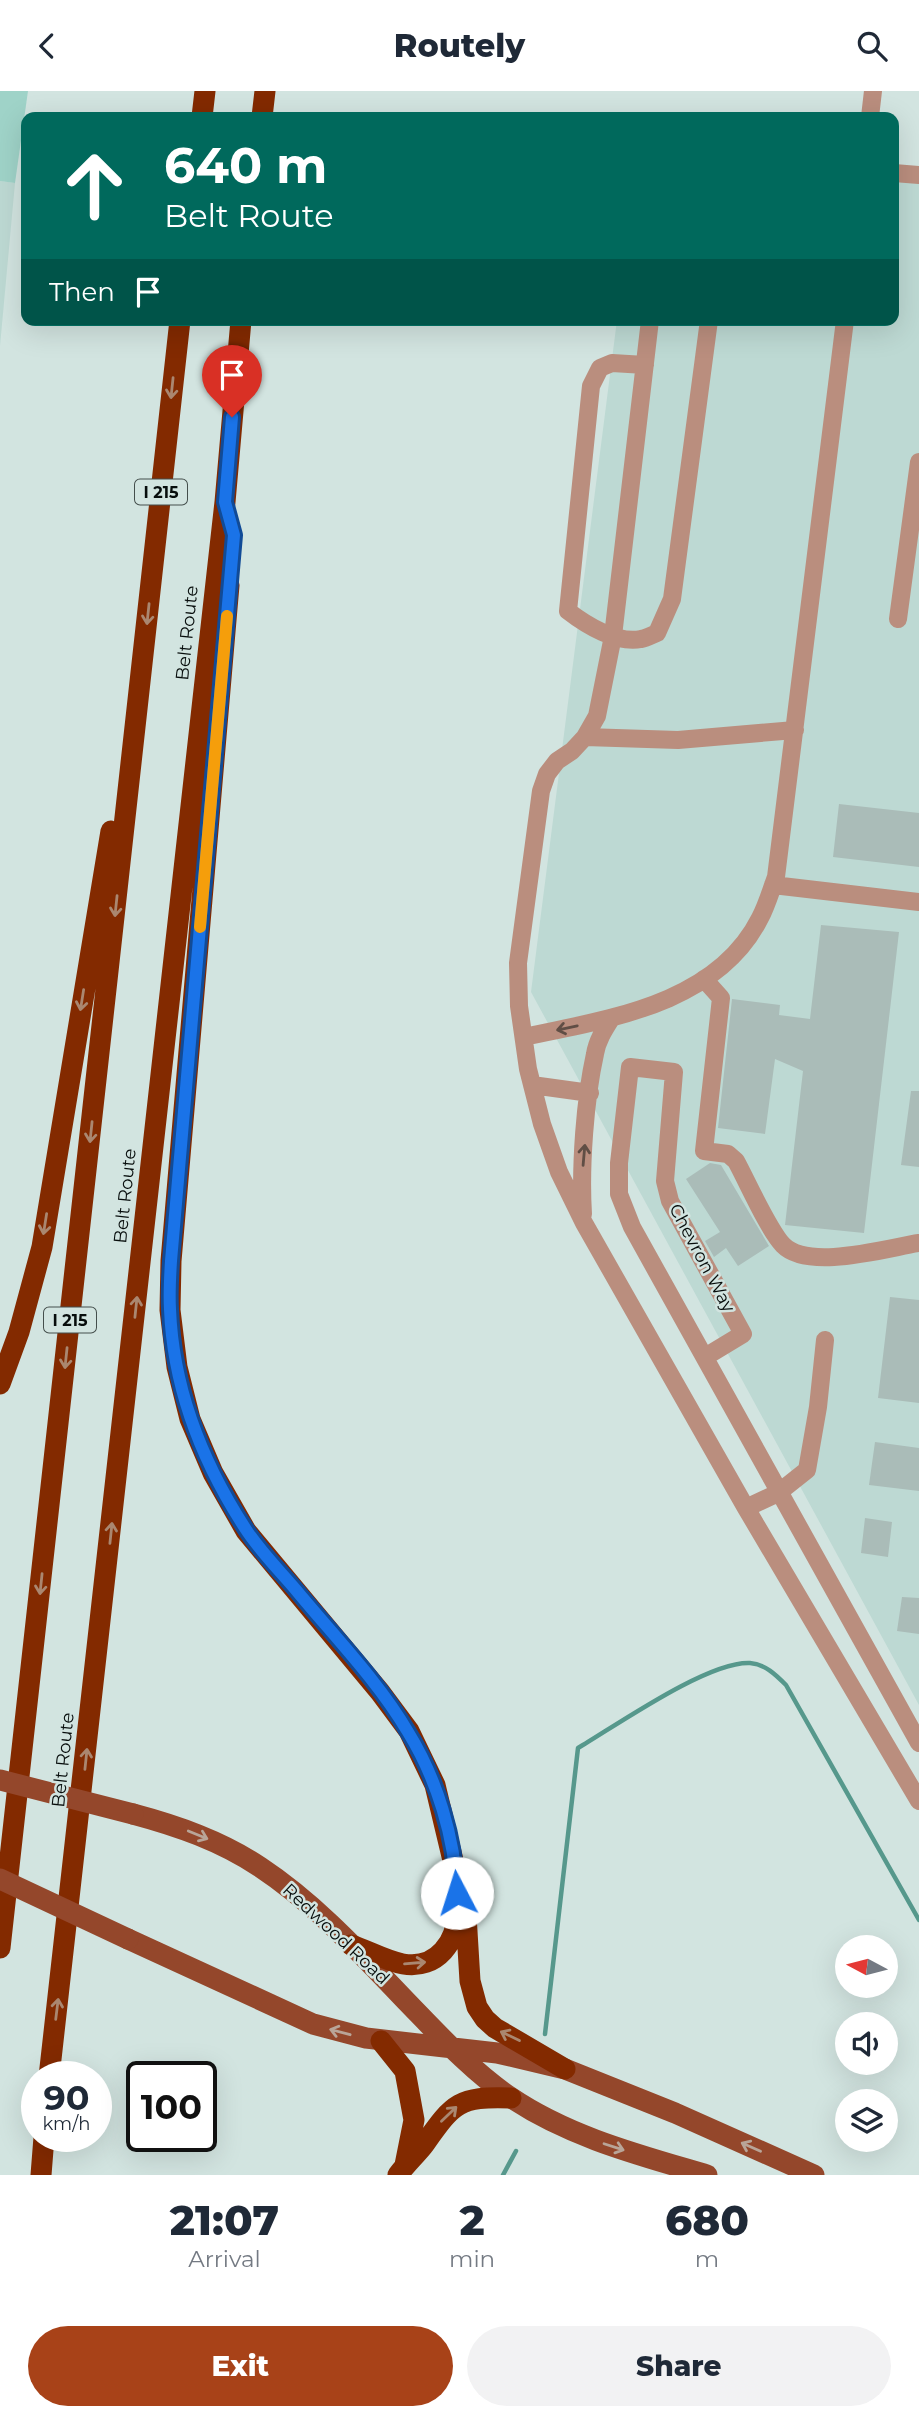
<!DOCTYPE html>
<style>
body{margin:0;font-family:Montserrat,sans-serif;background:#f2f2f3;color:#1f2937;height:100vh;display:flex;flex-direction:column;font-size:26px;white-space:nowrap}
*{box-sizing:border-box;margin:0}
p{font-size:23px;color:#747a83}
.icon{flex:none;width:38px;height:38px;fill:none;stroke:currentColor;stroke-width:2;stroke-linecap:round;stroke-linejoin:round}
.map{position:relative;height:2084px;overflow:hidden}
.panel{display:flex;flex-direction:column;background:#fff;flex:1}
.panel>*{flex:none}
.guide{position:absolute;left:21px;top:21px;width:878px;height:214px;border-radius:14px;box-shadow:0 7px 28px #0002;background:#00695c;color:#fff;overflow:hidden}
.needle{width:46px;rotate:277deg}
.fabs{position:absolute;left:835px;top:1844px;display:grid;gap:14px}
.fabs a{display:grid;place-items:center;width:63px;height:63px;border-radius:50%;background:#fff;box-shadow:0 7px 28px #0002;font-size:35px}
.speed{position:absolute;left:21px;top:1970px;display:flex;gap:14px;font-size:35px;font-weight:700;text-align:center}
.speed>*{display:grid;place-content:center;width:91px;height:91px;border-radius:50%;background:#fff;box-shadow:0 7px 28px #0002;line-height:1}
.speed small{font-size:18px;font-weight:400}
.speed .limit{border:4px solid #111;border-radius:10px;background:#fff;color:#111}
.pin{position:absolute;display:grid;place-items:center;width:60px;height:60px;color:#fff;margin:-72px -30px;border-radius:50% 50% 50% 0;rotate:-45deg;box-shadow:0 0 7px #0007}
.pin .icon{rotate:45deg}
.me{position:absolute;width:77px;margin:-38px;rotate:355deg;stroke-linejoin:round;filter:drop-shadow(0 0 5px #0008)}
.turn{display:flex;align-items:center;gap:24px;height:147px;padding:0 28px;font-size:32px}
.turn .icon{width:91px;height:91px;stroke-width:2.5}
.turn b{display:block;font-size:49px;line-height:60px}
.then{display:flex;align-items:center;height:66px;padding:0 28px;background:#0003;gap:14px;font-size:26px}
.eta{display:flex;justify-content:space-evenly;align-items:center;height:119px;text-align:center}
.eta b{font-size:42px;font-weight:800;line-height:49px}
.action{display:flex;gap:14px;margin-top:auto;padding:14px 28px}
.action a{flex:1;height:80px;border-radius:42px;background:#a84218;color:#fff;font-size:28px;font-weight:800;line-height:80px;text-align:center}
.action a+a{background:#f2f2f3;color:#1f2937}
header{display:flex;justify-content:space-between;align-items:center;height:91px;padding:0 28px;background:#fff;font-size:32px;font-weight:800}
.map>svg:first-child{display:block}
.built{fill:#bdd9d3}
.green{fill:#9fd3c8}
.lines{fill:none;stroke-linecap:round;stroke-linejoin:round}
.stream{stroke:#56988c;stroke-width:4.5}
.building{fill:#aabcb8}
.minor{stroke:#ba8e7e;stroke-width:18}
.major{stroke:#94472b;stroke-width:21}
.highway{stroke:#832a00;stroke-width:21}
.major-bridge{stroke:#94472b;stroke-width:21}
.oneway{stroke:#aa8770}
.oneway2{stroke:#604e45}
.oneway3{stroke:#b9a598}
.route-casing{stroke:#114b97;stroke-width:18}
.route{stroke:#1a73e8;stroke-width:12}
.slow{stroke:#f59e0b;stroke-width:12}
.labels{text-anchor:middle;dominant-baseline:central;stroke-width:5;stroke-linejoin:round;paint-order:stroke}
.shield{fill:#d2e4e0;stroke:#444e4c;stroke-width:2}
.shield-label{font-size:16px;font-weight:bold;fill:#070d0c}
.street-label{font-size:18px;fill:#070d0c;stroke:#d2e4e0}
</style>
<header><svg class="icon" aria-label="back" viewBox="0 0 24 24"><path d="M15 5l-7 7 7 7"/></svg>Routely<svg class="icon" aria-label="search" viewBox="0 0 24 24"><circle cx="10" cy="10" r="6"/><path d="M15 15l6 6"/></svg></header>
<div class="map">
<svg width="919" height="2084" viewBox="0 0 919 2084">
<rect width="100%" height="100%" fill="#d2e4e0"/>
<path class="built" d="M 894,77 L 919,80 L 919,1614 L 531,901 L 617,229 L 894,229 Z
M 0,90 L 15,92 L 0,255 Z"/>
<path class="green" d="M 0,0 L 28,0 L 15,92 L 0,90 Z"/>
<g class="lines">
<path class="stream" d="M 545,1943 L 578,1657 C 617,1634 708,1570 750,1572 C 765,1573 776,1584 786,1594 L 919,1829
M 503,2084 L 516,2060"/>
</g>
<path class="building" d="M 839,713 L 919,722 L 919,776 L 833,766 Z
M 821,834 L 899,841 L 864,1142 L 785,1134 L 803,980 L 775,968 L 765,1043 L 718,1037 L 732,908 L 780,914 L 779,924 L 810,928 Z
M 911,1000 L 919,1000 L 919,1076 L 901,1074 Z
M 710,1072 L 721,1074 L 769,1155 L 738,1175 L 726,1157 L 714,1166 L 705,1150 L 720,1141 L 686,1088 Z
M 890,1206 L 919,1209 L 919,1312 L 878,1307 Z
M 875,1351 L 919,1357 L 919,1400 L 869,1394 Z
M 865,1427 L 892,1431 L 888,1466 L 861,1462 Z
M 902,1506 L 919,1507 L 919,1543 L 897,1540 Z"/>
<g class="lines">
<path class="minor" d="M 870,26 L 873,0
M 894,82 L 919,84
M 650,229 L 613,545 L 597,625 L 585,646 L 572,660 L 557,670 L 547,683 L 541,700 L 518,872 L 519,915 L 528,978 L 542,1033 L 559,1081 L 584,1132 L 746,1417 L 919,1710
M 645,274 L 612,272 L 600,277 L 591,295 L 568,520 C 586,534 617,553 641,548 C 647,547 652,544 657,542 L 672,508 L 709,229
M 898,528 L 919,371
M 585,646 L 678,649 L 795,639
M 773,794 L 919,811
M 704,888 L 721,907 L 704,1060 L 728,1063 L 736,1070 C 748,1092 768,1138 783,1154 C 808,1180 887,1157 919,1152
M 524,946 C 608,928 717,913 760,827 C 767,814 771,799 776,786 L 845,229
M 532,994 L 590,1002
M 583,1123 C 580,1076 585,1008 595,963 C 597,950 604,939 611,928
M 705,1266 L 743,1243 L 670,1110 L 665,1090 L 674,981 L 630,976 L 619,1072 L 619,1103 L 632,1136 L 919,1652
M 746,1417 L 778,1402 L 807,1379 L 818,1316 L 825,1249"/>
<path class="major" d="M 133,1723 C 178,1735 221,1750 260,1776 C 316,1813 362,1864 408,1912 C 440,1945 472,1980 510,2006 C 569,2046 639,2064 707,2084
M 128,1848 L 313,1933 L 366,1947 L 497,1962 L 565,1978 L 675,2022 L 814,2084"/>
<path class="highway" d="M 202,26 L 205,0
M 262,26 L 265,0
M 229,494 L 171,1170 L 170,1219 L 177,1276 L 190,1328 L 213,1382 L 246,1440 L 380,1601 L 409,1640 L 435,1694 L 466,1824 L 470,1890 L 477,1916 L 485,1928 L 495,1937 L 565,1978
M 0,1293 L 19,1241 L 42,1156 L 111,740
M 351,1854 C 367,1859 386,1870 403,1873 C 437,1879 458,1850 457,1819
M 0,1857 L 180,229
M 381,1950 L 405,1980 L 414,2029 L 405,2074
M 49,1986 L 225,411 L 241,229
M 41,2084 L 44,2046
M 398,2084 C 406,2073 415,2065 423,2055 C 453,2013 457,2005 511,2007"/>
<path class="major-bridge" d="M 0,1689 L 133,1723
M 0,1788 L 128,1848"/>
</g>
<defs><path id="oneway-shaft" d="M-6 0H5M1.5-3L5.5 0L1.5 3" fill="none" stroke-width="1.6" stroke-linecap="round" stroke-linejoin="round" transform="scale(1.75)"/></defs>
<g class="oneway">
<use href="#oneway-shaft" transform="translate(172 297) rotate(96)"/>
<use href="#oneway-shaft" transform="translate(148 523) rotate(96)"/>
<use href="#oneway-shaft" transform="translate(116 815) rotate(96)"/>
<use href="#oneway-shaft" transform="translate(82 909) rotate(99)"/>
<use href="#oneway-shaft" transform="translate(91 1041) rotate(96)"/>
<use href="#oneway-shaft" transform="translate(45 1133) rotate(99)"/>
<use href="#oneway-shaft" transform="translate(136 1216) rotate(-84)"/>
<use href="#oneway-shaft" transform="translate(66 1267) rotate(96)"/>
<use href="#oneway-shaft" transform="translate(111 1442) rotate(-84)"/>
<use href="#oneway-shaft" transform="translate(41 1493) rotate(96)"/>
<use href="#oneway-shaft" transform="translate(86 1668) rotate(-84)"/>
<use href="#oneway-shaft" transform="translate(415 1872) rotate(-5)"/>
<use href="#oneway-shaft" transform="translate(57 1918) rotate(-83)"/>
<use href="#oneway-shaft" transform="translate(510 1945) rotate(-154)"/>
<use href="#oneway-shaft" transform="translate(449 2023) rotate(-44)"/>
</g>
<g class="oneway2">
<use href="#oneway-shaft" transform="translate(567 937) rotate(168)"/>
<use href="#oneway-shaft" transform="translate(584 1064) rotate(-85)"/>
</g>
<g class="oneway3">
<use href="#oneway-shaft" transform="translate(198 1744) rotate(22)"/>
<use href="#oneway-shaft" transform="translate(340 1941) rotate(-165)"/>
<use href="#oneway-shaft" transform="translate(614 2056) rotate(18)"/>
<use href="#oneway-shaft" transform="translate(751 2056) rotate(-156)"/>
</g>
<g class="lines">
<defs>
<path id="route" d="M 232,326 L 225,411 L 234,444 L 171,1170 C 170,1186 169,1202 170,1218 C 173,1297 203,1372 245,1437 C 259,1459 279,1479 296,1499 C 334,1545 378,1590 408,1641 C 437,1688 455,1747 457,1802"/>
</defs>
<use href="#route" class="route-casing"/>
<use href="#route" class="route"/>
<path class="slow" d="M 200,836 L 227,525"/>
</g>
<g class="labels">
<g class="shield">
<rect x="135" y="388.5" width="52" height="25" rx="5"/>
<rect x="44" y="1216.5" width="52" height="25" rx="5"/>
</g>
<g class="shield-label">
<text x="161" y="401">I 215</text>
<text x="70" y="1229">I 215</text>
</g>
<g class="street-label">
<text transform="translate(187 542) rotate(-84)">Belt Route</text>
<text transform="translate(125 1105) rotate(-84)">Belt Route</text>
<text transform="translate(702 1167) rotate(62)">Chevron Way</text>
<text transform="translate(63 1669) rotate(-84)">Belt Route</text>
<text transform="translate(336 1843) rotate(43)">Redwood Road</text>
</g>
</g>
</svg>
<div class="fabs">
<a><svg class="needle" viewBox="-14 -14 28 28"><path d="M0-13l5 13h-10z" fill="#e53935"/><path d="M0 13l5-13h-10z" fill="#747a83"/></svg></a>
<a><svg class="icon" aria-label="sound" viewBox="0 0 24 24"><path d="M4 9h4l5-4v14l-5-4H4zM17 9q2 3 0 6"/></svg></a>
<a><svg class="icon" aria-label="layers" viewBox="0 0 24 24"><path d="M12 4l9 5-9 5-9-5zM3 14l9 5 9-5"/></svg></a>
</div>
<div class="speed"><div>90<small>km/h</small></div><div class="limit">100</div></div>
<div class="pin" style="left:232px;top:326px;background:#d93025"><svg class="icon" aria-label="arrive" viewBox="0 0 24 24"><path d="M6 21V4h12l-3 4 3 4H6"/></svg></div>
<svg class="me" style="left:457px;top:1802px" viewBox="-20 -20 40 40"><circle r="19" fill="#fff"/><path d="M0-13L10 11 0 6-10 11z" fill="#1a73e8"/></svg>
<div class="guide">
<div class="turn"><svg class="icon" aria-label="ahead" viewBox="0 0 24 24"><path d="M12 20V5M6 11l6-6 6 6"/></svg><div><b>640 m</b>Belt Route</div></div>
<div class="then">Then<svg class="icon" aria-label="arrive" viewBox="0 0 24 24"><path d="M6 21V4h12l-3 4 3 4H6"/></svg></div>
</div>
</div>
<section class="panel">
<div class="eta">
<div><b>21:07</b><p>Arrival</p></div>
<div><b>2</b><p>min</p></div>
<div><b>680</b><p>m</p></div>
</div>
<div class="action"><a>Exit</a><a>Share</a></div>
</section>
